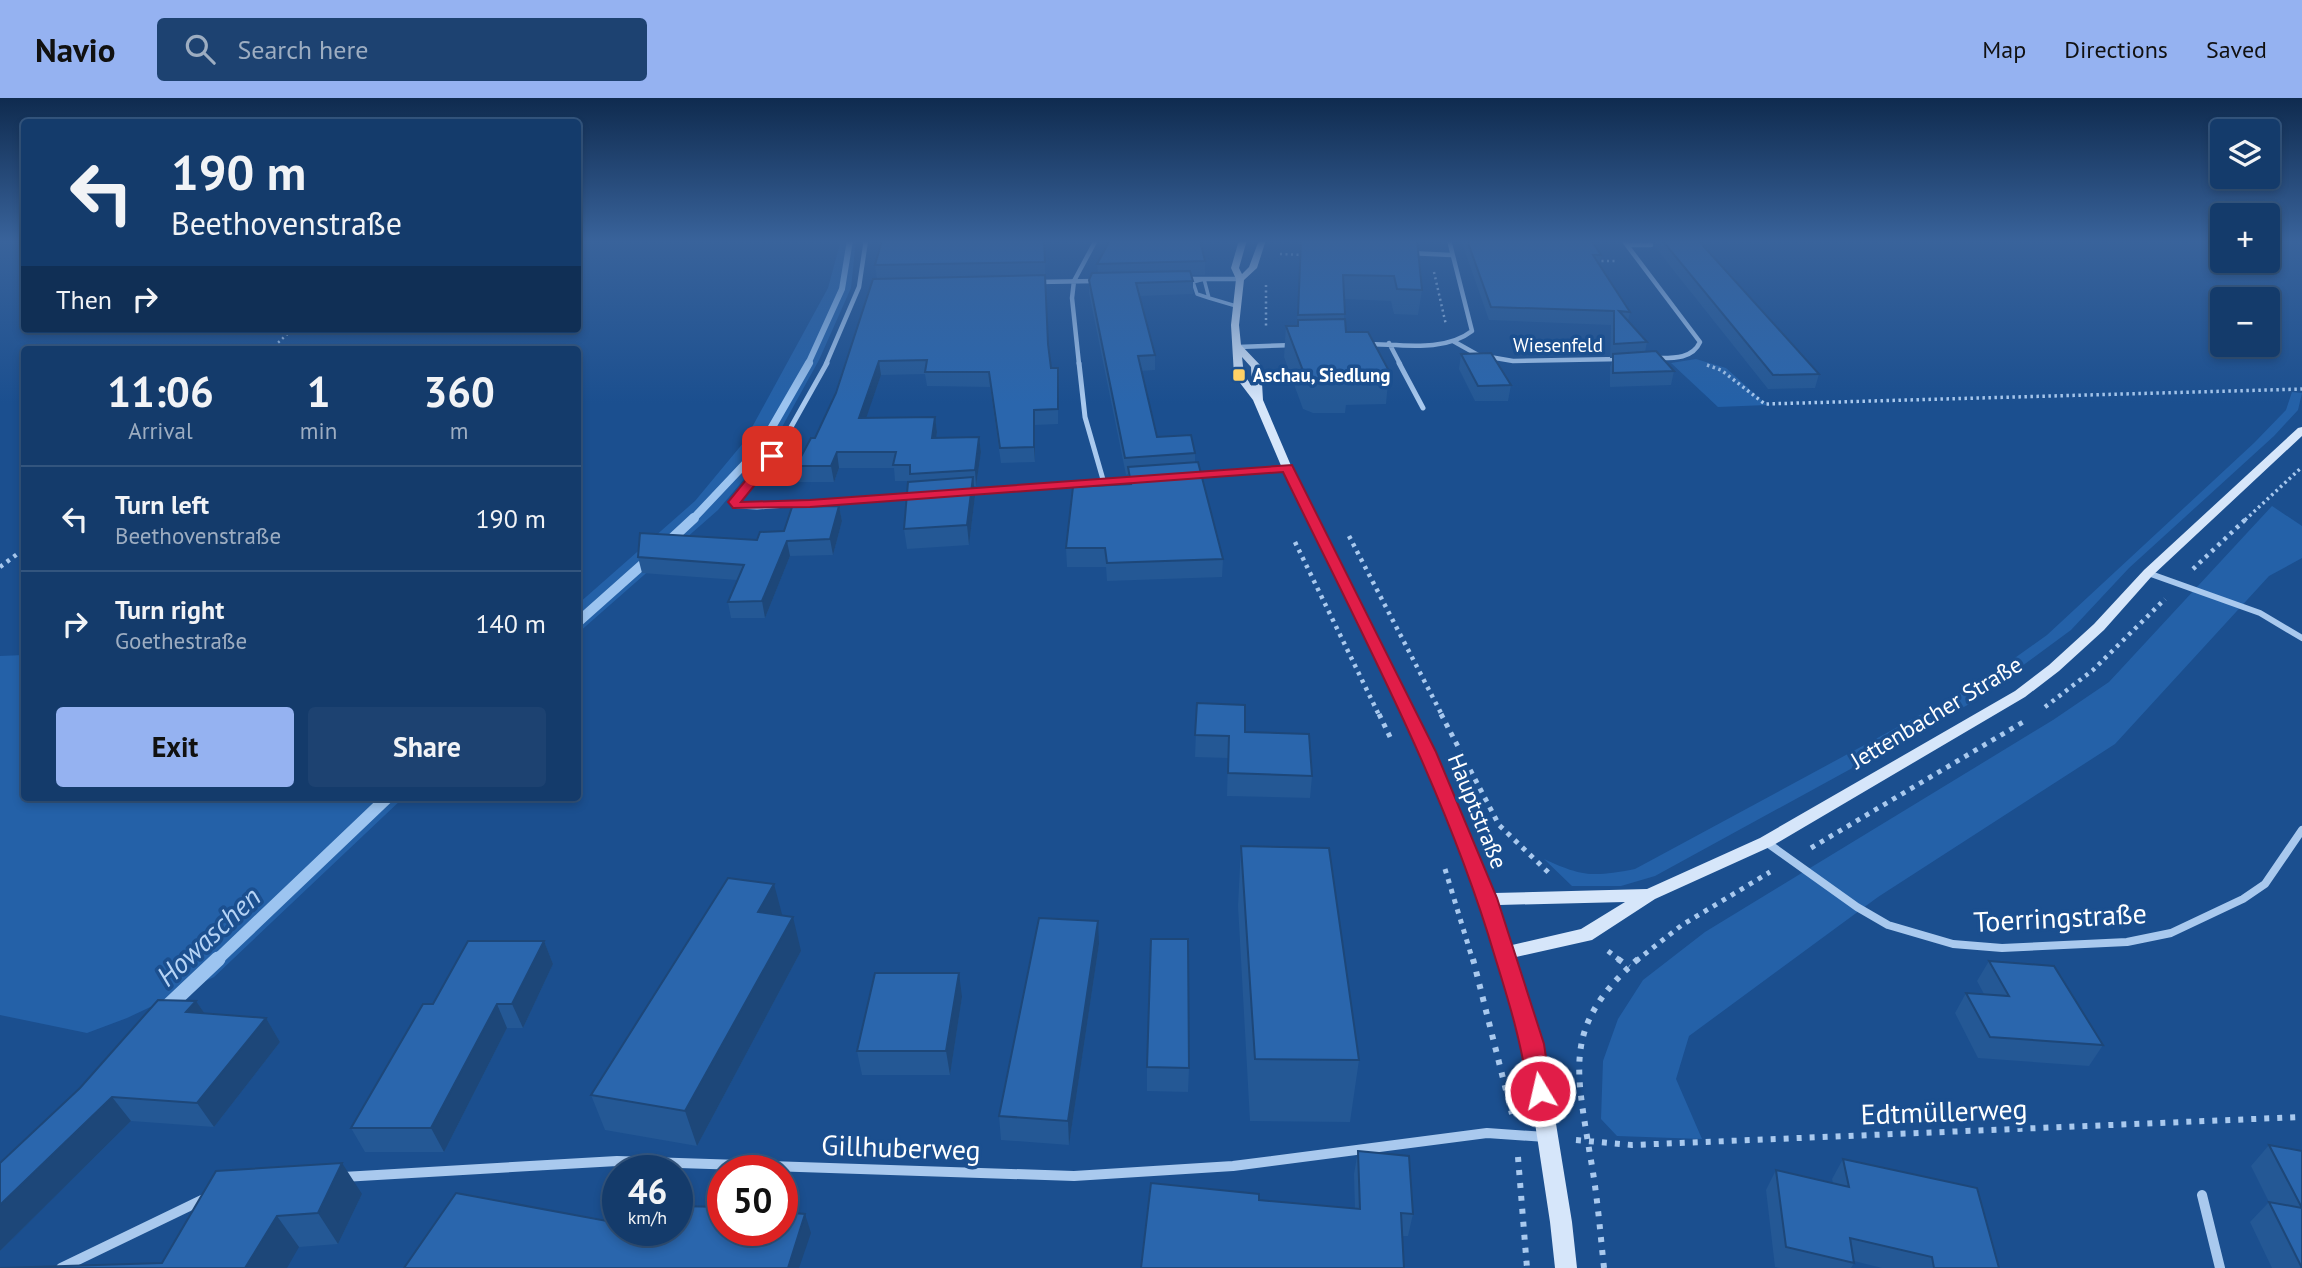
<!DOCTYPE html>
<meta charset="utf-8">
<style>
body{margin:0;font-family:"PT Sans",sans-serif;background:#1d4271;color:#f1f3f6;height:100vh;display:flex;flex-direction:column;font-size:26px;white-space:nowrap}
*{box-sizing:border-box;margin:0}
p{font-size:23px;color:#9dadc1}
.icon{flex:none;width:38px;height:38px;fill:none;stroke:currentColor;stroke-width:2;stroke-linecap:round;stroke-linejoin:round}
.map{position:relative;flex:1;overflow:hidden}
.details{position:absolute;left:21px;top:248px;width:560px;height:455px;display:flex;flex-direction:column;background:#143b6b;border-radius:7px;box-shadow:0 4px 10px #0003,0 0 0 2px #33557e}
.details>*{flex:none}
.guide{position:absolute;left:21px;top:21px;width:560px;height:214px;border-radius:7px;box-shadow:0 4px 10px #0003,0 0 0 2px #33557e;background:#143b6b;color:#f1f3f6;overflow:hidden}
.buttons{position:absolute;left:2210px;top:21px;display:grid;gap:14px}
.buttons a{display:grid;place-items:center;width:70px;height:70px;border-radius:7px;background:#143b6b;box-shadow:0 4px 10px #0003,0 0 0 2px #33557e;font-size:35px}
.speed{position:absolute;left:602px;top:1057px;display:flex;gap:14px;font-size:35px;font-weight:700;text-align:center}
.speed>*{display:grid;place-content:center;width:91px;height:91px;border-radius:50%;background:#143b6b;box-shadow:0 4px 10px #0003,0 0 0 2px #33557e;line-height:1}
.speed small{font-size:18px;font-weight:400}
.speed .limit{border:10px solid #d22;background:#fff;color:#111}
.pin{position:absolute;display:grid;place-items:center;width:60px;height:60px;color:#fff;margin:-30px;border-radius:14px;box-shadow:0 4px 10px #0006}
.me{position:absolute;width:77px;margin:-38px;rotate:351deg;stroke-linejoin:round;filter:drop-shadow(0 0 5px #0008)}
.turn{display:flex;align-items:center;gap:24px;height:147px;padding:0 35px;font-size:32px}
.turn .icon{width:91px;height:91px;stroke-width:2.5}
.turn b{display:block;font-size:49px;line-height:60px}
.then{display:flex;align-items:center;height:66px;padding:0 35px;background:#0003;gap:14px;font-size:26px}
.eta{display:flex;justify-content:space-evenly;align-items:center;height:119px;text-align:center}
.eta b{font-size:42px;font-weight:600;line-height:49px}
.primary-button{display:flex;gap:14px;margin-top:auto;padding:14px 35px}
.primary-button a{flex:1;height:80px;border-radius:7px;background:#95b2f1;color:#111;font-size:28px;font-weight:600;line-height:80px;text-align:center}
.primary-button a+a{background:#1d4271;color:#f1f3f6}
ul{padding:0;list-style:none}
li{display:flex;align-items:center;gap:21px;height:105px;padding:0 35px;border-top:2px solid #33557e}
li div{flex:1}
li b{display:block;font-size:26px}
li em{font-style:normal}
header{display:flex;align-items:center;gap:42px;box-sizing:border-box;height:98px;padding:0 35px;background:#95b2f1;color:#111}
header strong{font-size:33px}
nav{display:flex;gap:38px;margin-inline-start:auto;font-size:24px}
.search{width:490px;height:63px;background:#1d4271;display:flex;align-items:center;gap:18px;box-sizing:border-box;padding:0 24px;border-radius:7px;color:#9dadc1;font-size:26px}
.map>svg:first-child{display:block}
.green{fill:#2461a8}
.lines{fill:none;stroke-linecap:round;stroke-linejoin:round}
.stream-far4{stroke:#9cc4f0;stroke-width:6}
.stream-far3{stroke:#9cc4f0;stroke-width:8}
.stream-far2{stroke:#9cc4f0;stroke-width:10}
.stream-far1{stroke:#9cc4f0;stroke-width:12}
.stream{stroke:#9cc4f0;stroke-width:15}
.path-far4{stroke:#a9c9ee;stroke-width:2.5;stroke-dasharray:2 3.5;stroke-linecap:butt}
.path-far3{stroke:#a9c9ee;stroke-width:3.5;stroke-dasharray:2.5 3.5;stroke-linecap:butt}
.path-far2{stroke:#a9c9ee;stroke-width:4.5;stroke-dasharray:3.5 5;stroke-linecap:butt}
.path-far1{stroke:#a9c9ee;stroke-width:5;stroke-dasharray:4.5 6;stroke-linecap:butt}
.path{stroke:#a9c9ee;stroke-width:6;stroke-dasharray:5 8;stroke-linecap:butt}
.lane{stroke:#a9c9ee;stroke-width:3.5}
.street-far4{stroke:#a9c9ee;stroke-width:4.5}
.street-far3{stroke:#a9c9ee;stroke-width:5}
.street-far2{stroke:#a9c9ee;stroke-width:6}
.street-far1{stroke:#a9c9ee;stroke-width:8}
.street{stroke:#a9c9ee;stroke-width:10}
.secondary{fill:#d6e6fa;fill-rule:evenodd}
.wall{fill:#245895}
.shaded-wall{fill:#1d4779}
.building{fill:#2a66ad;stroke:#1d4779;stroke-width:2}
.route{fill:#e11d48;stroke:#92132f;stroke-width:2}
.poi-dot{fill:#ffd166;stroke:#1b4f8f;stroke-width:2.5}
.labels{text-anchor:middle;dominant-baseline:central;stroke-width:7;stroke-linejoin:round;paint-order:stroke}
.far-street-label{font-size:19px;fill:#fff;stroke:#1b4f8f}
.far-poi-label{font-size:19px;font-weight:bold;fill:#fff;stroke:#1b4f8f;text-anchor:start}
.street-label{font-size:23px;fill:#fff;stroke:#1b4f8f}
.near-street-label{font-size:28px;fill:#fff;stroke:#1b4f8f}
.near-water-label{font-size:28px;font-style:italic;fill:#b5d3f5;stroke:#1b4f8f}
</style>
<header>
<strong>Navio</strong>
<div class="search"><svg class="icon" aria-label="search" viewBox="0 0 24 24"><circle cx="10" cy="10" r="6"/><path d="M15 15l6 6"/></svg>Search here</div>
<nav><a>Map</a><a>Directions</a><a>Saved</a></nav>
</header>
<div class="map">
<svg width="2302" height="1170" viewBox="0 0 2302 1170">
<rect width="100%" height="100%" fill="#1b4f8f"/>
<path class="green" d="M 841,142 L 856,142 L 851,190 L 819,262 L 771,349 L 718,412 L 578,535 L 578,506 L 695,403 L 744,344 L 828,190 Z
M 1696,261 L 1726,270 L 1767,307 L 1718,309 L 1671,265 Z
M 2292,294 L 2302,295 L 2298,312 L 2274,338 L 2129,470 L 2071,532 L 1973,604 L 1655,778 L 1621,788 L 1572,788 L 1544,761 C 1583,779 1593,779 1635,771 L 1981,584 L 2047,537 L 2254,345 L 2286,312 Z
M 2272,408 L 2302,428 L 2302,460 L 2269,478 L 2115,646 L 1878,799 L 1689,938 L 1676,981 L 1702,1041 L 1617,1038 L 1601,1021 L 1603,963 L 1618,921 L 1643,882 L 1705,834 L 2053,622 L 2109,584 Z
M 24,557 L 24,700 L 403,700 L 214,879 L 127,920 L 87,935 L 0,917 L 0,558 Z"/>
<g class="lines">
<path class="stream-far4" d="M 808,266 L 842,191 L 850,142"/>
<path class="stream-far3" d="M 692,422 L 760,350 L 809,265"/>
<path class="stream-far2" d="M 666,446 L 694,420
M 578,524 L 651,459"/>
<path class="stream-far1" d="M 216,863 L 387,700"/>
<path class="stream" d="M 165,911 L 218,861"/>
<path class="path-far4" d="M 1280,156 L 1306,157
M 1596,163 L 1615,163
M 1434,174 L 1446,227
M 1266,187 L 1266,230
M 270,252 L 293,231"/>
<path class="path-far3" d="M 1707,267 L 1721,272 L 1765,306 L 2302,291
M 2245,422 L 2302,369"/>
<path class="path-far2" d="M 1349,438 L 1442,617
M 1295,444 L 1379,617
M 0,469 L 24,451
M 2193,471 L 2247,420
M 2045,609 L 2093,572 L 2165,501"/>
<path class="path-far1" d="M 1379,616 L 1391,641
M 1441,616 L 1499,727 L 1551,777
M 1811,750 L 2023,624
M 1445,771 L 1473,863
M 1608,853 L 1621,863
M 1636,863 L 1682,827 L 1770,774"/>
<path class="path" d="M 1473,861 L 1512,1016
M 1618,861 L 1629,869
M 1576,1042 L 1632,1047 L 2302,1019
M 1518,1059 L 1527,1170
M 1604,1170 C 1600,1132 1597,1094 1590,1057 C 1576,969 1563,927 1638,861"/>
<path class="lane" d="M 1204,181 L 1209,200 L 1197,196 L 1193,184 Z
M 1209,200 L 1236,208"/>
<path class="street-far4" d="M 1623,142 L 1700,244 C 1692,262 1671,260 1654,260
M 1627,147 L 1651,147
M 1410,155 L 1451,157
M 1185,181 L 1240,181
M 1038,184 L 1096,183
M 1453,243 L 1478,257 L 1513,263 L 1621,261
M 1389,245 L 1400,266
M 1365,246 C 1399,246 1444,255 1472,233 L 1449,142
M 1238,249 L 1294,247
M 826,266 L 859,189 L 866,142
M 1079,266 L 1072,200 L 1074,183 L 1096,142"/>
<path class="street-far3" d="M 827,265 L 782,345 L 734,404 L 737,408 L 757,409 L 916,398
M 1079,265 L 1085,319 L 1104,385
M 1399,265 L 1423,310
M 1193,378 L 1287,370
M 966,394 L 1136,382"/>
<path class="street-far2" d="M 2148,475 L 2260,515 L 2302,540"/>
<path class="street-far1" d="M 1766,744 L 1857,809 L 1888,827 L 1953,846 L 2002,850 L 2127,844 L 2171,835 L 2243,801 L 2265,786 L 2302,732"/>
<path class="street" d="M 343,1079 L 617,1063 L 1074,1078 L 1233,1068 L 1487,1035 L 1546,1039
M 2202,1097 L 2220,1170
M 61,1170 L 206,1100"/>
<path class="secondary" d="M 1239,142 L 1247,142 L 1239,170 L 1242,176 L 1249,169 L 1259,142 L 1266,142 L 1257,170 L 1244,182 L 1239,227 L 1241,247 L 1261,268 L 1263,302 L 1292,370 L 1436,654 L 1494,795 L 1647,791 L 1760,740 L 2015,593 L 2049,567 L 2094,526 L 2144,472 L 2298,330 L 2302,329 L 2302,338 L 2152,478 L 2104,532 L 2059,573 L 2025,599 L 1772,748 L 1655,801 L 1592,842 L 1516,859 L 1543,946 L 1572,1124 L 1577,1170 L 1555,1170 L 1550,1124 L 1523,946 L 1497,855 L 1479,801 L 1420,654 L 1282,370 L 1253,302 L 1234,277 L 1231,227 L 1236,181 L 1231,170 ZM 1242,259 L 1251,269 L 1252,288 L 1244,277 ZM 1625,804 L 1581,831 L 1512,847 L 1499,807 Z"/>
</g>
<path class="wall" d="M 880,142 L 1044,142 L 1048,248 L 1051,270 L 1058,270 L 1058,326 L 1035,327 L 1035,364 L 1001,365 L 990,289 L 927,288 L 925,276 L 881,277 L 866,319 L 935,319 L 937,334 L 936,340 L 979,339 L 981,354 L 976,388 L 974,388 L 975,398 L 969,447 L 907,451 L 904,431 L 910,383 L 895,383 L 894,370 L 839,370 L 834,384 L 799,384 L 796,368 L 815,340 L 836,295 L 877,181 L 875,167 L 880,148 Z
M 1301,142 L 1417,142 L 1422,192 L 1418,217 L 1394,216 L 1391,203 L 1344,201 L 1344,221 L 1346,234 L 1389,273 L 1386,306 L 1346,307 L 1345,315 L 1313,315 L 1303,311 L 1284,259 L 1286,228 L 1297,228 Z
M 1461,142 L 1591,142 L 1601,157 L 1599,166 L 1630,214 L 1628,223 L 1647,244 L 1645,254 L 1674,273 L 1671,287 L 1610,289 L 1610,269 L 1613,260 L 1610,260 L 1611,227 L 1489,222 Z
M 1649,142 L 1698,142 L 1819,276 L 1815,290 L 1768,291 L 1655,149 L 1655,144 Z
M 1205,163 L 1205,177 L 1191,177 L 1193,183 L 1193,196 L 1140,198 L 1155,257 L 1155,272 L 1141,273 L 1157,339 L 1195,355 L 1195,365 L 1223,461 L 1222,479 L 1107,483 L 1106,469 L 1067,469 L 1066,450 L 1128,386 L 1128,376 L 1126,377 L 1089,195 L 1089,182 L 1098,175 L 1097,166 Z
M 1461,256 L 1511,287 L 1508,303 L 1475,303 L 1459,271 Z
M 839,408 L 842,423 L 833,457 L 790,458 L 765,520 L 731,520 L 728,504 L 737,482 L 642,475 L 638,459 L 757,442 L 784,433 Z
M 1197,605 L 1245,634 L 1312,678 L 1310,700 L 1227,698 L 1228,660 L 1195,659 Z
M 1241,748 L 1359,962 L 1350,1024 L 1250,1023 L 1238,808 Z
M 544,843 L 553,866 L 523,930 L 507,930 L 444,1054 L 365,1054 L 351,1030 L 433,906 Z
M 1099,846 L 1069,1047 L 1001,1042 L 999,1018 Z
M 801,853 L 697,1048 L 605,1032 L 591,997 Z
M 1989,863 L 2103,947 L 2089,968 L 1978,960 L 1955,915 L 1966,895 L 1984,896 L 1977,883 Z
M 962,899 L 950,977 L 862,977 L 857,953 Z
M 196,903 L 205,916 L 266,920 L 280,944 L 214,1029 L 131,1023 L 0,1153 L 0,1065 Z
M 1147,969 L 1189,970 L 1188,994 L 1147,993 Z
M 2269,1047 L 2302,1053 L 2302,1170 L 2272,1170 L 2250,1124 L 2269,1104 L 2251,1068 Z
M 1358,1053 L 1413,1116 L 1408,1138 L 1402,1138 L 1355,1111 L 1354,1076 Z
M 1843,1061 L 1999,1170 L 1882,1170 L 1854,1163 L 1854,1165 L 1851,1170 L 1780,1170 L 1775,1169 L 1766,1092 L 1776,1072 L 1833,1085 L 1832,1081 Z
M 216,1073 L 362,1096 L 338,1146 L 299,1149 Z"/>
<path class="shaded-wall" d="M 879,263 L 881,277 L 861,335 L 859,320 Z
M 1034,312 L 1035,327 L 1035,364 L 1034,349 Z
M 935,319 L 937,334 L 934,355 L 932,340 Z
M 979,339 L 981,354 L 976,388 L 975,372 Z
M 837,354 L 839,370 L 834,384 L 831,368 Z
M 973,379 L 975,398 L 969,447 L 967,427 Z
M 839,408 L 842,423 L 833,457 L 830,441 Z
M 787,443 L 790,458 L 765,520 L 762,503 Z
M 774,786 L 783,820 L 758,814 Z
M 793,819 L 801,853 L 697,1048 L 685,1013 Z
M 1098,823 L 1099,846 L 1069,1047 L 1068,1023 Z
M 544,843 L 553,866 L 523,930 L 512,906 Z
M 959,875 L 962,899 L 950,977 L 946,953 Z
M 196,903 L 212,926 L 186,914 Z
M 497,906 L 507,930 L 444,1054 L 431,1030 Z
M 266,920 L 280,944 L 214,1029 L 197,1005 Z
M 112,999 L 131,1023 L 0,1153 L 0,1107 Z
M 342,1065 L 362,1096 L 338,1146 L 318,1115 Z
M 805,1116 L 811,1135 L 799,1170 L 788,1170 Z
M 277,1118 L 299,1149 L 287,1170 L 245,1170 Z"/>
<path class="building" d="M 880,142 L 1044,142 L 1045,164 L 875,167 L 882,142 Z
M 1110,142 L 1200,142 L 1205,163 L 1097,166 Z
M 1301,142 L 1417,142 L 1422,192 L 1397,191 L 1394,178 L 1343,177 L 1345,216 L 1298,217 Z
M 1467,142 L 1591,142 L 1601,157 L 1593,157 L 1630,214 L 1619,213 L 1647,244 L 1614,246 L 1614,213 L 1491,209 Z
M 1662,142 L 1698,142 L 1819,276 L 1773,277 Z
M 1190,173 L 1193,183 L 1136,185 L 1155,257 L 1138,258 L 1157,339 L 1191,337 L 1195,355 L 1125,360 L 1089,182 L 1092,175 Z
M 1045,177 L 1048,246 L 1051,270 L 1058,270 L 1058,311 L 1034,312 L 1034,349 L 1000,350 L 989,274 L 925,274 L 927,262 L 879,263 L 859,320 L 935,319 L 932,340 L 979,339 L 975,372 L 910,376 L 910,367 L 893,367 L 896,354 L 837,354 L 831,368 L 796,368 L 811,340 L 815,340 L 836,295 L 873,181 Z
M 1345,221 L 1346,234 L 1368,234 L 1389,273 L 1345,274 L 1348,282 L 1316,283 L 1305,278 L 1286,228 L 1298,228 L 1298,222 Z
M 1656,253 L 1674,273 L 1613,275 L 1613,256 Z
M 1491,255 L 1511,287 L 1478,288 L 1461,256 Z
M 1198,364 L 1223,461 L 1107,465 L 1105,450 L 1066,450 L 1073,389 L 1131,386 L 1128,369 Z
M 973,379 L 967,427 L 904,431 L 908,384 Z
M 839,408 L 830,441 L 787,443 L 762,503 L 728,504 L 744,467 L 638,459 L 640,435 L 757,442 L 760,434 L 784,433 L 792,409 Z
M 1197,605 L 1245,607 L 1245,634 L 1309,636 L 1312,678 L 1228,675 L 1229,638 L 1195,637 Z
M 1241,748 L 1329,750 L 1359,962 L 1255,961 Z
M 728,780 L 774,786 L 758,814 L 793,819 L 685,1013 L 591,997 Z
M 1039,820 L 1098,823 L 1068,1023 L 999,1018 Z
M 1151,841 L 1188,841 L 1189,970 L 1147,969 Z
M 468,843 L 544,843 L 512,906 L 497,906 L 431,1030 L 351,1030 L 423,906 L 433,906 Z
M 1989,863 L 2054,868 L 2103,947 L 1990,939 L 1966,895 L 2009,898 Z
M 875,875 L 959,875 L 946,953 L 857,953 Z
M 158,902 L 196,903 L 186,914 L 266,920 L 197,1005 L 112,999 L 0,1107 L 0,1065 L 80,990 Z
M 2269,1047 L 2302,1053 L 2302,1170 L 2269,1104 L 2302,1110 Z
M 1358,1053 L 1409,1058 L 1413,1116 L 1401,1115 L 1404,1170 L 1141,1170 L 1151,1085 L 1259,1096 L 1259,1102 L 1360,1111 Z
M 1843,1061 L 1977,1090 L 1999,1170 L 1934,1170 L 1932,1159 L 1850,1140 L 1854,1165 L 1786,1149 L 1776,1072 L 1849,1089 Z
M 342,1065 L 318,1115 L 277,1118 L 245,1170 L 0,1170 L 162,1165 L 216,1073 Z
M 456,1095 L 618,1125 L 618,1132 L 677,1132 L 677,1108 L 723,1109 L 723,1132 L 782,1132 L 782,1114 L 805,1116 L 788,1170 L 404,1170 Z"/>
<linearGradient id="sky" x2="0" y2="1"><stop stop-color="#0f2b4f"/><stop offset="0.47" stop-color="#39639b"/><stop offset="1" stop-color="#39639b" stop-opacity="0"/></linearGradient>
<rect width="2302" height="305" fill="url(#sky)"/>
<path class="route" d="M 772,354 L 778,358 L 741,404 L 810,402 L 1292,367 L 1436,654 L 1497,800 L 1544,946 L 1551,993 L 1548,999 L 1540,1002 L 1532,999 L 1528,993 C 1522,946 1509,904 1495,859 C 1445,689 1360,533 1283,374 L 810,409 L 733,410 L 728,404 L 768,355 Z"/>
<rect class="poi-dot" x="1232" y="270" width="14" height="14" rx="3.5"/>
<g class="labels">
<g class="far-street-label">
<text x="1558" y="247">Wiesenfeld</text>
</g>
<g class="far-poi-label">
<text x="1253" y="277">Aschau, Siedlung</text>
</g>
<g class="street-label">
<text transform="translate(1936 614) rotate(-31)">Jettenbacher Straße</text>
<text transform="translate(1478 713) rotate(68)">Hauptstraße</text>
</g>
<g class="near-street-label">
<text transform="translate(2060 819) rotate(-3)">Toerringstraße</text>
<text transform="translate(1944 1013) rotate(-2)">Edtmüllerweg</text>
<text transform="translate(901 1049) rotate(2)">Gillhuberweg</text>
</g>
<g class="near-water-label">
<text transform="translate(208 838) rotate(-43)">Howaschen</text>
</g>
</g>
</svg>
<div class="buttons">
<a><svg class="icon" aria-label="layers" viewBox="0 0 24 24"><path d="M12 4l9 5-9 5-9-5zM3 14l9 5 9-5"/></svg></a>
<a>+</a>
<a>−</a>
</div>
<div class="speed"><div>46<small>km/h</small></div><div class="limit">50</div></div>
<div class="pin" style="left:772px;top:358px;background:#d93025"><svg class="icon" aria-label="arrive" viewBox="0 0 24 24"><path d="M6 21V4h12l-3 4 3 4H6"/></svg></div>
<svg class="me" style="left:1540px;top:993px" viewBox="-20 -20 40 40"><circle r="17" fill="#e11d48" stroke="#fff" stroke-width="3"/><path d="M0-11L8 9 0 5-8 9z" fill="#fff"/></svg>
<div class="guide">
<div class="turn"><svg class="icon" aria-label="left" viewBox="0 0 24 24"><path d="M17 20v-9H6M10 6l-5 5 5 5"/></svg><div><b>190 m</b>Beethovenstraße</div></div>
<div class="then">Then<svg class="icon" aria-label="right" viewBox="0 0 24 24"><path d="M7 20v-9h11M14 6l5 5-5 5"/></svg></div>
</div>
<section class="details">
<div class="eta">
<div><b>11:06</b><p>Arrival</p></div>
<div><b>1</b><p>min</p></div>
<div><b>360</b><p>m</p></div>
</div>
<ul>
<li><svg class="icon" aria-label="left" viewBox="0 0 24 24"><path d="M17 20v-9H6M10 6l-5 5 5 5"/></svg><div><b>Turn left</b><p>Beethovenstraße</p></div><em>190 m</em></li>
<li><svg class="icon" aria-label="right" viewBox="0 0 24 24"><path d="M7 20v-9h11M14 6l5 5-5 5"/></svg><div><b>Turn right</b><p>Goethestraße</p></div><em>140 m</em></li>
</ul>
<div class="primary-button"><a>Exit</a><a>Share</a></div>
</section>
</div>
